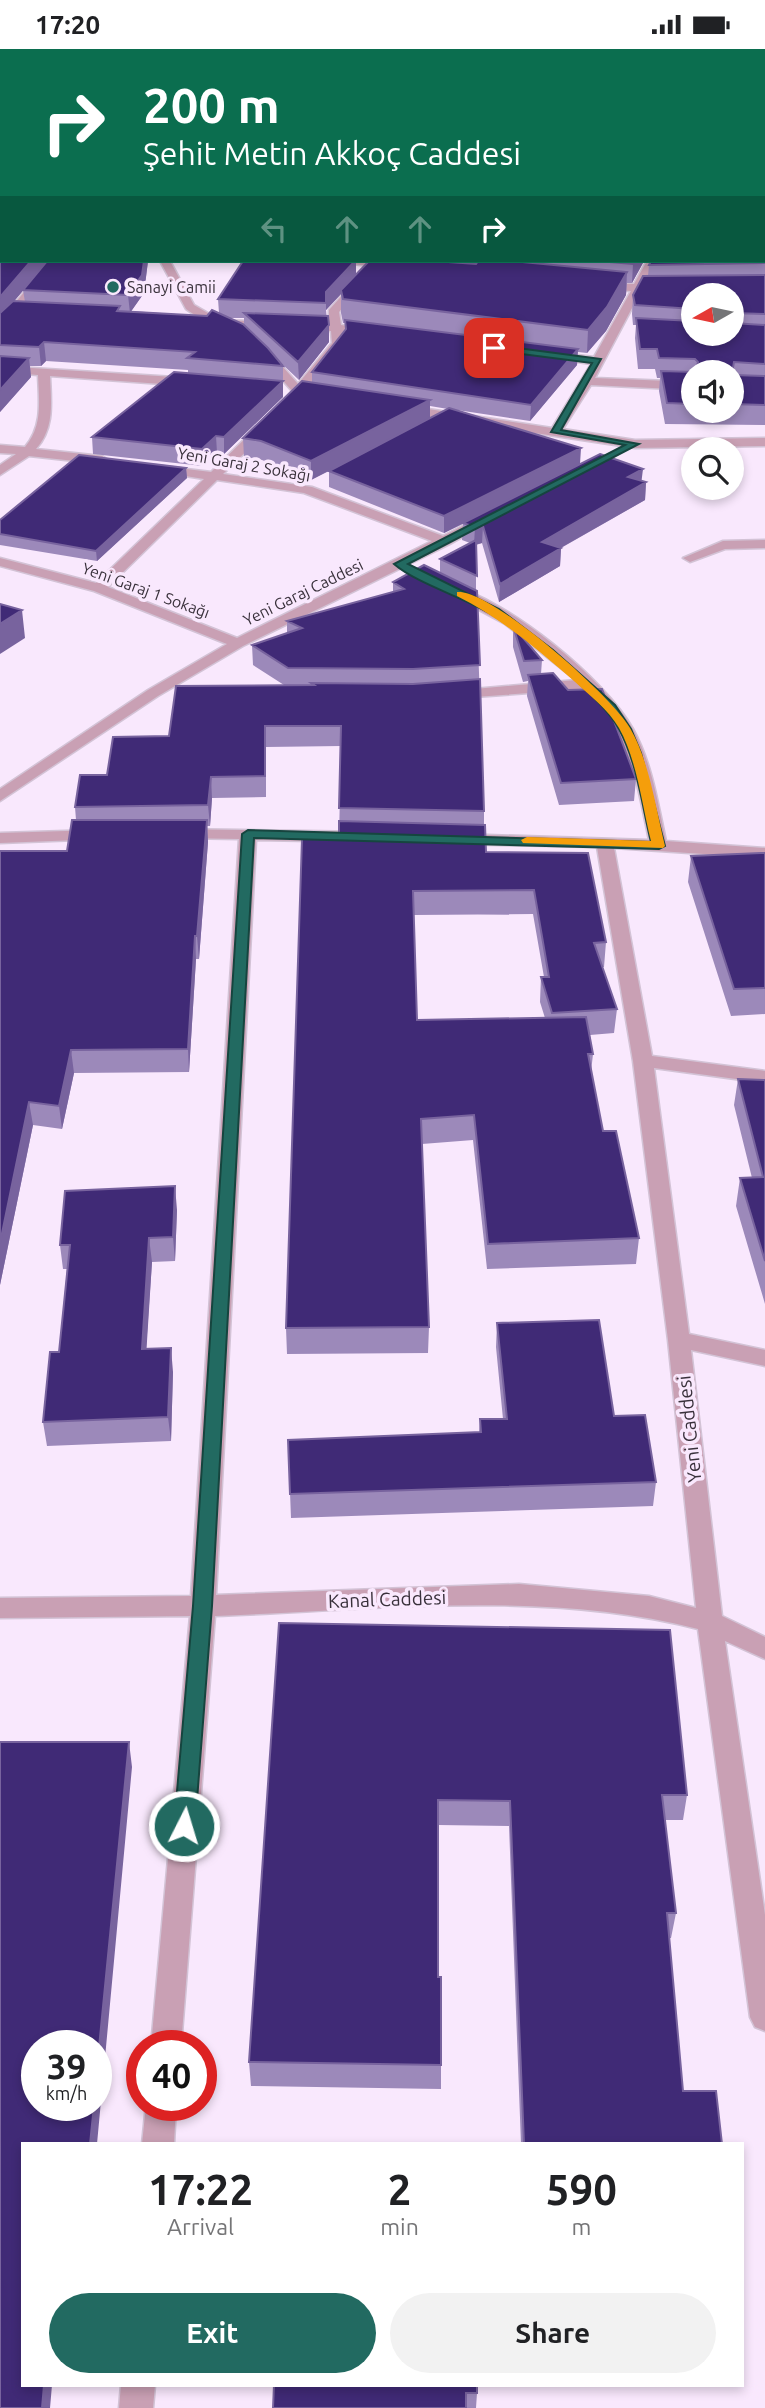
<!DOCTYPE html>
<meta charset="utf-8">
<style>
body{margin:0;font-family:Ubuntu,sans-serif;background:#f2f2f2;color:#202124;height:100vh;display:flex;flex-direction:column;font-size:26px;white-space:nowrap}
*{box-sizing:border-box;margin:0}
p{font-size:23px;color:#757577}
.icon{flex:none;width:38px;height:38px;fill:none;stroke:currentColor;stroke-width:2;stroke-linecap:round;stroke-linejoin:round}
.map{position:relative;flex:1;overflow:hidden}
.sheet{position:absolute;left:21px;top:2093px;width:723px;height:245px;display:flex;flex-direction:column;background:#fff;border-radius:0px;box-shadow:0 4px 10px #0003}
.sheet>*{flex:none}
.hud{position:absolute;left:0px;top:0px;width:766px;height:214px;box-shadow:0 4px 10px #0003;background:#0b6e4f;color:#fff;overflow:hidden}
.needle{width:46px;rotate:261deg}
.fabs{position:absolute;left:681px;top:234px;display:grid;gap:14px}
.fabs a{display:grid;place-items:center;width:63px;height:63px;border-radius:50%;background:#fff;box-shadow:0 4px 10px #0003;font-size:35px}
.speed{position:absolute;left:21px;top:1981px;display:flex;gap:14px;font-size:35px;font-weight:700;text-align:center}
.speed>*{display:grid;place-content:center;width:91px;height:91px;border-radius:50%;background:#fff;box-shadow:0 4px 10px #0003;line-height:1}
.speed small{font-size:18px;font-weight:400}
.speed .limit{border:10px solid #d22;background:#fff;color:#111}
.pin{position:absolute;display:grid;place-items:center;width:60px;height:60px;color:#fff;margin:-30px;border-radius:14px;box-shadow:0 4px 10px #0006}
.me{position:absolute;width:77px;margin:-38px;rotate:5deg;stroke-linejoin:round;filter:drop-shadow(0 0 5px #0008)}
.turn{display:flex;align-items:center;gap:24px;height:147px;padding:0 28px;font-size:32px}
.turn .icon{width:91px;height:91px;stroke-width:2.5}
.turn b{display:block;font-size:49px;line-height:60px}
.lanes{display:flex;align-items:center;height:66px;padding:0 28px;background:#0003;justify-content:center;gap:35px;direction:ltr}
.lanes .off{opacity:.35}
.eta{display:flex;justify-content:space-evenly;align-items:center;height:119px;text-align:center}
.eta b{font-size:42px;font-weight:700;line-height:49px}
.primary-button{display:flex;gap:14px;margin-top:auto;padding:14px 28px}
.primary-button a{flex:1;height:80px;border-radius:42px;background:#226a61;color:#fff;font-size:28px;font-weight:700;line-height:80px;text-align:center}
.primary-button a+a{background:#f2f2f2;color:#202124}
.status{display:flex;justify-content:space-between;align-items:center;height:49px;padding:0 35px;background:#fff;direction:ltr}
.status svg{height:19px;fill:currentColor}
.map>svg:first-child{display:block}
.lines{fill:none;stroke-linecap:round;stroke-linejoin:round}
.minor-casing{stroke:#d3c3d6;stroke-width:3}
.major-casing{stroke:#d3c3d6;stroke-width:3}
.minor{fill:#c9a0b4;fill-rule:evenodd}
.major{fill:#a45c83;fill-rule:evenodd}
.wall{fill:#9c89ba;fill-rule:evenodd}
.shaded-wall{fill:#78639e}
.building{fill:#402a76;stroke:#78639e;stroke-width:2}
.route{fill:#226a61;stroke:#16453f;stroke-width:2}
.slow{fill:#f59e0b}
.poi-dot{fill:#226a61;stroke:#f9e8fd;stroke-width:2.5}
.labels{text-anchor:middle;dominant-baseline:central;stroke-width:7;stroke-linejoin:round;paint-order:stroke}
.far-poi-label{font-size:16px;fill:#39313b;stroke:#f9e8fd;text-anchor:start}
.far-street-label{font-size:16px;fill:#39313b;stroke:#f9e8fd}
.street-label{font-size:19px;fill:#39313b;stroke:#f9e8fd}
</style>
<div class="status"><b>17:20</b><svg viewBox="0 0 49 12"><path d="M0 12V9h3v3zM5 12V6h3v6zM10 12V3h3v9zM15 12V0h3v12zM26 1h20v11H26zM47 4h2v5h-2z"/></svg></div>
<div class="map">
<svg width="765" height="2359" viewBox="0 0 765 2359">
<rect width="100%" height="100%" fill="#f9e8fd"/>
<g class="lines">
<defs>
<path id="minor" d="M 79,0 L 89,0 L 77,2 Z
M 564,0 L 578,0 L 562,2 Z
M 0,28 L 2,28 L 2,34 L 0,34 Z
M 0,44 L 2,44 L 2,50 L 0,50 Z
M 0,62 L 2,63 L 2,69 L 0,68 Z
M 50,212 L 60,212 L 4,281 L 0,282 L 0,272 Z
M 160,212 L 170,212 L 194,256 L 220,271 L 329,275 L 329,261 L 355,232 L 363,232 L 363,236 L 339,263 L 341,276 L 373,281 L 379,284 L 373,287 L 342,283 L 344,294 L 294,355 L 286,355 L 284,352 L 292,342 L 257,302 L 267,300 L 298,335 L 332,294 L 331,282 L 230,278 L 225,280 L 209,276 L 186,260 Z
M 348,212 L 376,212 L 398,217 L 393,220 L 353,215 Z
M 647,212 L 657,212 L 644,236 L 665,237 L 670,240 L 665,243 L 641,242 L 595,329 L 693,333 L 693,341 L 591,336 L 563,380 L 635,391 L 765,389 L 765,397 L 635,399 L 402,364 L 396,360 L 402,356 L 552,379 L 591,315 L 551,309 L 545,306 L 551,303 L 594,308 L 631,242 L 599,240 L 594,237 L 599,234 L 634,235 Z
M 0,317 L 190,329 L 196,333 L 190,337 L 50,327 C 51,353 55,379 36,400 L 102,407 L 108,411 L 102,415 L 29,407 L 0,426 L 0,416 L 16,405 L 0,404 L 0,396 L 25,398 C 43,377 39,352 38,326 L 0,323 Z
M 262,376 L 268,380 L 266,383 L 223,425 L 312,438 L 443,487 L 482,467 L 492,467 L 494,470 L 450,495 L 243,597 L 158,647 L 0,752 L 0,740 L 148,641 L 227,595 L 94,542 L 0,517 L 0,509 L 96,534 L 204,430 L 154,422 L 154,416 L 211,423 L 258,377 ZM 217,431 L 304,444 L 432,492 L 237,589 L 108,538 Z
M 765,491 L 765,499 L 725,500 L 690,513 L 683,509 L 723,492 Z
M 452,537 C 508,551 605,630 633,680 C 652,714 658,755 666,792 L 765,799 L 765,809 L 614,799 L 652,1007 L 765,1022 L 765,1034 L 654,1019 L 689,1285 L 765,1301 L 765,1317 L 691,1301 L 722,1567 L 765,1588 L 765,1610 L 725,1592 L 765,1866 L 765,1982 L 755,1978 L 750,1968 L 698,1580 C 545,1540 372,1561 215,1567 L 181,1997 L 151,1997 L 190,1567 L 0,1569 L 0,1549 L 191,1547 L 239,790 L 180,789 L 172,784 L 174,780 L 368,783 L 376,788 L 368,793 L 256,791 L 216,1546 L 519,1535 L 649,1547 L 696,1559 L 668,1291 L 633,1012 L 597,798 L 456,795 L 448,790 L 456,785 L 649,791 C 636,729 631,687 585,640 L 447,650 L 444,647 L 452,642 L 576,631 L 505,575 L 447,544 L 445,541 Z
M 98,781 L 106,786 L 104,790 L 0,794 L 0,784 Z
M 146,2056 L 176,2056 L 174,2095 L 142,2095 Z
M 121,2336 L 155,2336 L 153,2359 L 119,2359 Z"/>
<path id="major" d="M 199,0 L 210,0 L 197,2 Z
M 254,0 L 263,0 L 252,2 Z
M 2,94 L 2,101 L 0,102 L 0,95 Z
M 2,136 L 2,142 L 0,143 L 0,137 Z"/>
</defs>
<use href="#minor" class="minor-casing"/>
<use href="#major" class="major-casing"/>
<use href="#minor" class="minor"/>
<use href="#major" class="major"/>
</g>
<path class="wall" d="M 765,36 L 765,376 L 665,375 L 659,342 L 660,329 L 657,329 L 655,320 L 638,320 L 635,289 L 636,276 L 633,276 L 632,265 L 633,246 L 648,227 L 649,216 ZM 693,247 L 732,247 L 732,285 L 693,285 ZM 693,324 L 732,324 L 732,362 L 693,362 Z
M 0,168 L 2,212 L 148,212 L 144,244 L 131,262 L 207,267 L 219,264 L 218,250 L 243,212 L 356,212 L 356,225 L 476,215 L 478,212 L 644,212 L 632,234 L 627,234 L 626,246 L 606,282 L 587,304 L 578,303 L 577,316 L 530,372 L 457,361 L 580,415 L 646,433 L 645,451 L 561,499 L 560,517 L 499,553 L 482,494 L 476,496 L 476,541 L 484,762 L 484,776 L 486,803 L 606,893 L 604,918 L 602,918 L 617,960 L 614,984 L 590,986 L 593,1005 L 591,1023 L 603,1082 L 639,1189 L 636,1215 L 487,1220 L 473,1091 L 422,1095 L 429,1278 L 428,1304 L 287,1305 L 286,1279 L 339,790 L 341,697 L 266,698 L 266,748 L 212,749 L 210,777 L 207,777 L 208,793 L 199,910 L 196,910 L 189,1023 L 74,1024 L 62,1080 L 33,1076 L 0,1236 L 0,802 L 67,802 L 76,771 L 75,758 L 107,726 L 169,687 L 284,636 L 253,616 L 252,596 L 287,584 L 287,572 L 393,543 L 393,533 L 440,524 L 440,510 L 470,494 L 462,491 L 463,475 L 444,484 L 329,438 L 329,422 L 311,431 L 262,411 L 244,408 L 243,389 L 312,333 L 312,323 L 345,281 L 345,274 L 343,274 L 341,264 L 341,245 L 326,261 L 329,293 L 299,331 L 281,314 L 283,317 L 283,348 L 224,405 L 217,404 L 203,417 L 93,405 L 92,388 L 188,325 L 188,321 L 46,312 L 41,317 L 30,317 L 31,328 L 0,363 ZM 25,239 L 23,241 L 25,253 L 14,252 ZM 229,269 L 244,269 L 244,277 ZM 430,357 L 448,360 L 430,369 ZM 533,865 L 544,928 L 541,928 L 540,953 L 545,969 L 417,971 L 413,866 Z
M 186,419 L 187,429 L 97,512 L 0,496 L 0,471 Z
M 513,577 L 542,611 L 541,625 L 636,730 L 634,752 L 559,756 L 527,647 L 528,632 L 523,633 L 513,598 Z
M 765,804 L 765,965 L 731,967 L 688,833 L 691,807 Z
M 738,1030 L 765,1031 L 765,1255 L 736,1157 L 740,1129 L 752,1129 L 734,1056 Z
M 177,1161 L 175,1212 L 152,1213 L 146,1300 L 173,1323 L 171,1392 L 47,1397 L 43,1373 L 59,1303 L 67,1220 L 63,1220 L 60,1196 Z
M 497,1274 L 614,1367 L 656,1433 L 653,1457 L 291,1469 L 288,1391 L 479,1383 L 480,1370 L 503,1370 L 496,1298 Z
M 279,1574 L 687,1746 L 683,1771 L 665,1771 L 676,1864 L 671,1889 L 669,1889 L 683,2042 L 722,2095 L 521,2095 L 509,1777 L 438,1776 L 438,1928 L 441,2016 L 441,2040 L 251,2037 L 249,2013 Z
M 274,2336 L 477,2344 L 476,2359 L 273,2359 Z"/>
<path class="shaded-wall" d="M 31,212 L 48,212 L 0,269 L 0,248 Z
M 144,212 L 148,212 L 144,244 L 130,264 L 128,246 Z
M 355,212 L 356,212 L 356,228 L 341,241 L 341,245 L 326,261 L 326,243 Z
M 635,212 L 644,212 L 632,234 L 633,215 Z
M 627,223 L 626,246 L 606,282 L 587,304 L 588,281 Z
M 329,276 L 329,293 L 299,331 L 298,313 Z
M 44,293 L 46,312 L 41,317 L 39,298 Z
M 578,300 L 577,316 L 530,372 L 531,356 Z
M 29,309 L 31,328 L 0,363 L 0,341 Z
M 283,332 L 283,348 L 224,405 L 224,388 Z
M 430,351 L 430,369 L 311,431 L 311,412 Z
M 216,387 L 217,404 L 203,417 L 202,400 Z
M 581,399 L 580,415 L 444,484 L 444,467 Z
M 186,419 L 187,429 L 97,512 L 96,502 Z
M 643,420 L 641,436 L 646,433 L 645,451 L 541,510 L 542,493 L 628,428 Z
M 483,477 L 482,494 L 474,496 L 475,478 Z
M 561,499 L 560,517 L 499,553 L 500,535 Z
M 22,561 L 25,589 L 0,605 L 0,575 Z
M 211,728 L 212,749 L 210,777 L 208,756 Z
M 207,771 L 208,793 L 199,910 L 197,887 Z
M 195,887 L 196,910 L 189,1023 L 188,1000 Z
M 71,1001 L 74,1024 L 62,1080 L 59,1057 Z
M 29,1053 L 33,1076 L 0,1236 L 0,1194 Z
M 175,1137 L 177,1161 L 175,1212 L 173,1188 Z
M 149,1189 L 152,1213 L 145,1324 L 142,1300 Z
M 171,1299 L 173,1323 L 171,1392 L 168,1368 Z
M 129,1693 L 132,1718 L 97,2095 L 90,2095 L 94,2056 L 96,2056 L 96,2029 Z
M 44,2336 L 52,2336 L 50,2359 L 42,2359 Z"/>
<path class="building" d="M 678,0 L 684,2 L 664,2 Z
M 765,36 L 765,214 L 649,216 L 651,212 L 765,212 Z
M 0,168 L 2,169 L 2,212 L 31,212 L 0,248 Z
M 47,212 L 144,212 L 142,226 L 128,246 L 23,241 Z
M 243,212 L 355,212 L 326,243 L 326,254 L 218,250 Z
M 369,212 L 434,212 L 476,215 L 478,212 L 512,212 L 627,223 L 607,258 L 588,281 L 343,250 L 341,241 Z
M 597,212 L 635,212 L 633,215 Z
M 765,226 L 765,265 L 732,264 L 732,247 L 693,247 L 693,260 L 635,256 L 633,246 L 643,227 Z
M 13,252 L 120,257 L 117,262 L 207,267 L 212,261 L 243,275 L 268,299 L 283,317 L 187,309 L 195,303 L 44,293 L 39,298 L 0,296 L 0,264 Z
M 244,264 L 328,267 L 329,276 L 298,313 Z
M 636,269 L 693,272 L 693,285 L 732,285 L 732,274 L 765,276 L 765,315 L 734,313 L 732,324 L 734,326 L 765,327 L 765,356 L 732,355 L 732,324 L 693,324 L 693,355 L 667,354 L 661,322 L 695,323 L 698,313 L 695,310 L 659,309 L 657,300 L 640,300 Z
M 345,271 L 578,300 L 531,356 L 312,323 L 346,280 Z
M 0,307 L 29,309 L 0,341 Z
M 174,323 L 283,332 L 224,388 L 216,387 L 202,400 L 92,388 Z
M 302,332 L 430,351 L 311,412 L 261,392 L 243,389 Z
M 449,359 L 581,399 L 444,467 L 329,422 Z
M 600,405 L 643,420 L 628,428 L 646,433 L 542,493 L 561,499 L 500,535 L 483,477 L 475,478 L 463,474 Z
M 79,406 L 186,419 L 96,502 L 0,485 L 0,471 Z
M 476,491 L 477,527 L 440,510 Z
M 424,516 L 477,542 L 480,616 L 413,620 L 288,619 L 252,596 L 302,579 L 287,572 L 404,540 L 393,533 Z
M 0,555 L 22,561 L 0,575 Z
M 513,577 L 542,611 L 524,612 Z
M 553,624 L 568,641 L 602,640 L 636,730 L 561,734 L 528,626 Z
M 480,630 L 484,762 L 339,759 L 341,677 L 265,677 L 265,727 L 211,728 L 208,756 L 75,758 L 80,726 L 107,726 L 113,688 L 169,687 L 176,637 L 314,636 L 311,634 L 413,635 Z
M 72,771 L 207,771 L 197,887 L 195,887 L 188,1000 L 71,1001 L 59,1057 L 29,1053 L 0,1194 L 0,802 L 67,802 Z
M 339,772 L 485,776 L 486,803 L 588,804 L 606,893 L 594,894 L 617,960 L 552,964 L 541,928 L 549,928 L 534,841 L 413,842 L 417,971 L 586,968 L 593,1005 L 588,1005 L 603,1082 L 616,1082 L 639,1189 L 488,1195 L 474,1066 L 421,1070 L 429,1278 L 286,1279 L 302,790 L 339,790 Z
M 761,804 L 765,804 L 765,939 L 734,940 L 691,807 Z
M 738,1030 L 765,1031 L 765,1212 L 740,1129 L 763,1128 Z
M 175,1137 L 173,1188 L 149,1189 L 142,1300 L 171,1299 L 168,1368 L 43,1373 L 50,1303 L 59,1303 L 70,1196 L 60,1196 L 65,1142 Z
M 599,1271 L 614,1367 L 645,1366 L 656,1433 L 290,1445 L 288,1391 L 481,1383 L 480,1370 L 507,1370 L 497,1274 Z
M 279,1574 L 670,1581 L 687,1746 L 662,1746 L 676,1864 L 667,1864 L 683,2042 L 716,2042 L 722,2095 L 524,2095 L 510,1752 L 438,1751 L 438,1928 L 441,1928 L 441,2016 L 249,2013 Z
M 0,1693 L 129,1693 L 96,2029 L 96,1997 L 37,1997 L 37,2056 L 94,2056 L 90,2095 L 23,2095 L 23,2336 L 44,2336 L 42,2359 L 0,2359 Z
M 274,2336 L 477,2336 L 477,2344 L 466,2344 L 466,2359 L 273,2359 Z"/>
<path class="route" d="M 494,296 L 601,310 L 561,381 L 639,395 L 408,515 L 499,560 L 553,601 L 615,656 L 631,680 L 641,704 L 665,797 L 659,800 L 254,789 L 212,1557 L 195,1777 L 192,1783 L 184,1786 L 177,1783 L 174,1777 L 193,1557 L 242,785 L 248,781 L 651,793 C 642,756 637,713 619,680 C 604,650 519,581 489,564 C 462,548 416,534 394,515 L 625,396 L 551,383 L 592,314 L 490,301 Z"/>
<path class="slow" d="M 457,543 C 490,539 613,648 630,679 C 649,711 656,760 665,797 L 663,799 L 523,794 L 521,791 L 527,788 L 651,792 C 642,756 637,711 619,679 C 608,660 590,647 574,632 C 536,599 502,570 457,547 Z"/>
<circle class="poi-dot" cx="113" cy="238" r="7"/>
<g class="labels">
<g class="far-poi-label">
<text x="127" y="238">Sanayi Camii</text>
</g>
<g class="far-street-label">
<text transform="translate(244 415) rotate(10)">Yeni Garaj 2 Sokağı</text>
<text transform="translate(146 541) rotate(20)">Yeni Garaj 1 Sokağı</text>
<text transform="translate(303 543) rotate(-26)">Yeni Garaj Caddesi</text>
</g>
<g class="street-label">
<text transform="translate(689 1380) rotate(-96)">Yeni Caddesi</text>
<text transform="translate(387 1550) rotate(-2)">Kanal Caddesi</text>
</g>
</g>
</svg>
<div class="fabs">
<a><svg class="needle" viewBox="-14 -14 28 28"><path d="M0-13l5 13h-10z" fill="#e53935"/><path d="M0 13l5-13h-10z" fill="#757577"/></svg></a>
<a><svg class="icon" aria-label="sound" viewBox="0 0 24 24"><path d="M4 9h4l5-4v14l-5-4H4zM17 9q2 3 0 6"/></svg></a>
<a><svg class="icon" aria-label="search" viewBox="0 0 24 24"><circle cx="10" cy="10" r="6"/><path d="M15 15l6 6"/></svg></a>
</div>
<div class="speed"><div>39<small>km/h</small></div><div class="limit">40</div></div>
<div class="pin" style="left:494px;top:299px;background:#d93025"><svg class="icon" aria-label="arrive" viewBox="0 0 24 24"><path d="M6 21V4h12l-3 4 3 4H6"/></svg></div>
<svg class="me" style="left:184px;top:1777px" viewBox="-20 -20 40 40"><circle r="17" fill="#226a61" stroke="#fff" stroke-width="3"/><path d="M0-11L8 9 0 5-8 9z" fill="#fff"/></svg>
<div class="hud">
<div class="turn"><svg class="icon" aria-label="right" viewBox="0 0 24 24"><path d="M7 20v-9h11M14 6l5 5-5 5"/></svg><div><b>200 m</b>Şehit Metin Akkoç Caddesi</div></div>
<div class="lanes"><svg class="icon off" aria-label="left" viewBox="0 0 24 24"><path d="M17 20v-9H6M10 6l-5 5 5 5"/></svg><svg class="icon off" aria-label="ahead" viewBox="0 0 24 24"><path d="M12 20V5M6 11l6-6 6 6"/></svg><svg class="icon off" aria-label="ahead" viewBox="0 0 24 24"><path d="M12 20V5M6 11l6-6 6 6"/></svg><svg class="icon" aria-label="right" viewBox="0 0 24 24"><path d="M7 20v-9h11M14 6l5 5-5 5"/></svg></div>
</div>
<section class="sheet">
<div class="eta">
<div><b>17:22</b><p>Arrival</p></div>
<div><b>2</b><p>min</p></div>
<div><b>590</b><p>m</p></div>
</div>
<div class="primary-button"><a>Exit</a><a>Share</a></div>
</section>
</div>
